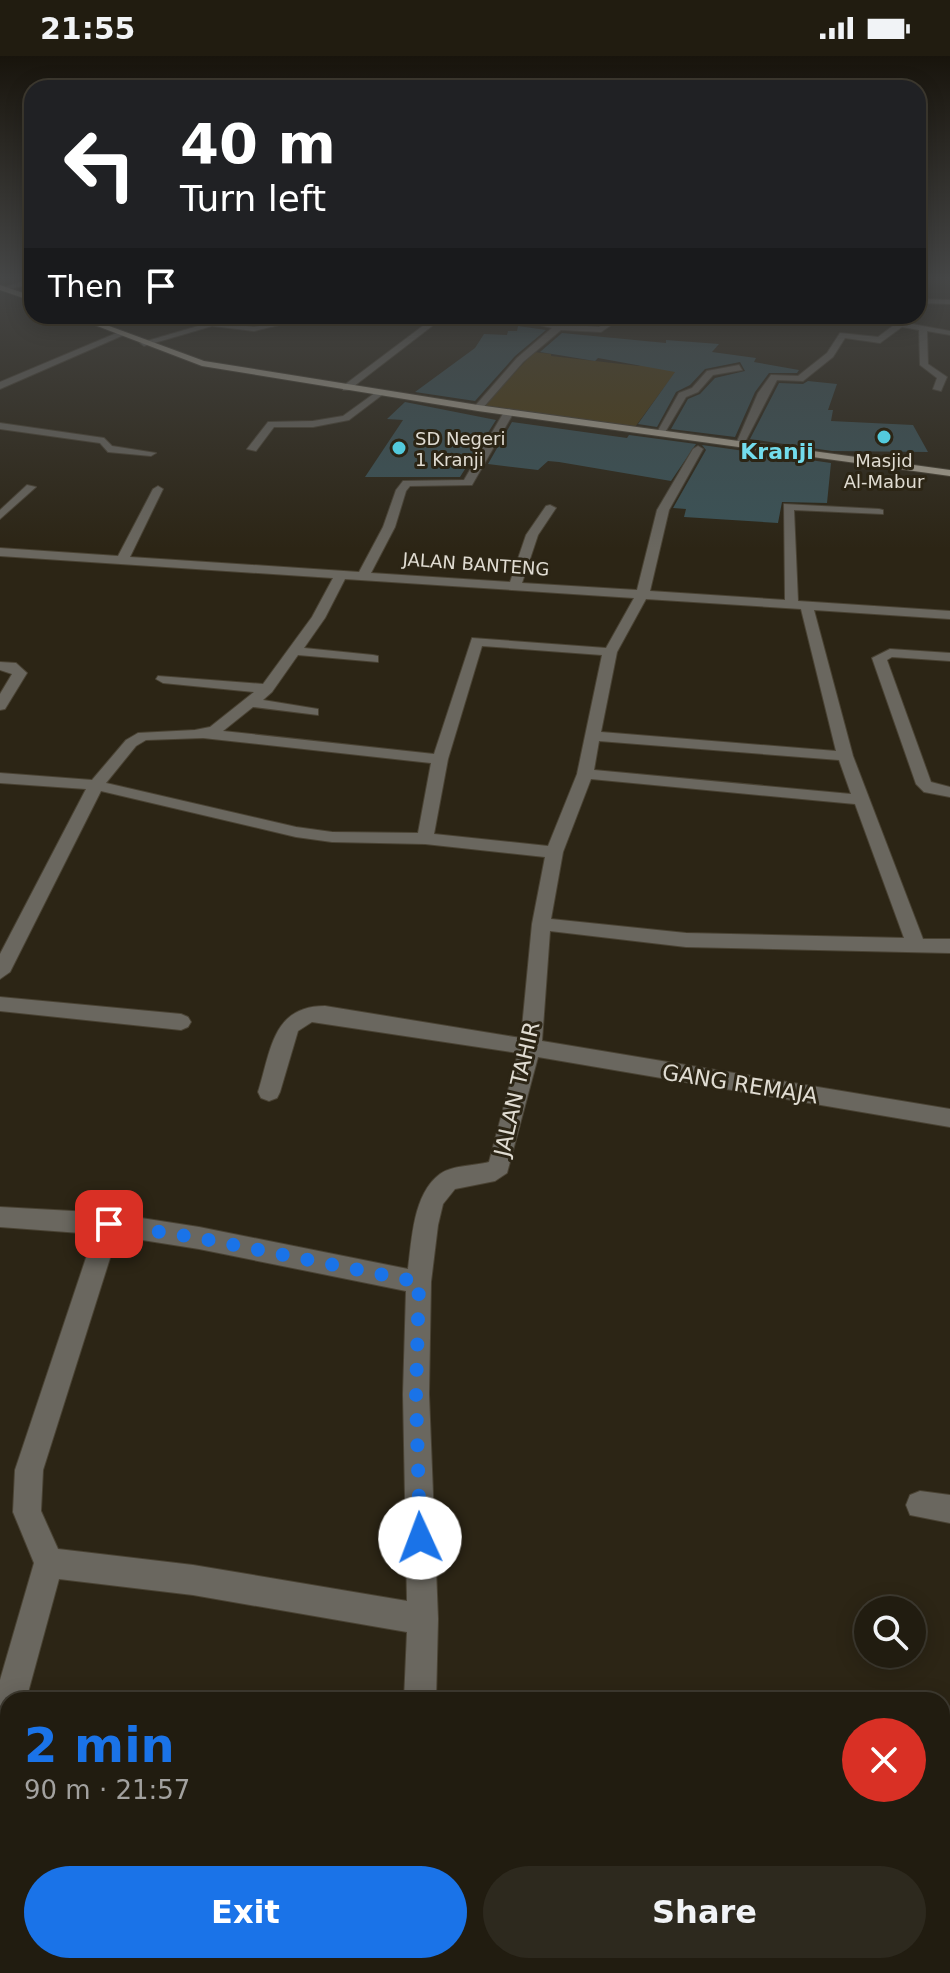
<!DOCTYPE html>
<meta charset="utf-8">
<style>
body{margin:0;font-family:"DejaVu Sans",sans-serif;background:#2d291e;color:#f1f3f6;height:100vh;display:flex;flex-direction:column;font-size:30px;white-space:nowrap}
*{box-sizing:border-box;margin:0}
p{font-size:26px;color:#a2a19f}
.icon{flex:none;width:44px;height:44px;fill:none;stroke:currentColor;stroke-width:2;stroke-linecap:round;stroke-linejoin:round}
.map{position:relative;flex:1;overflow:hidden}
.details{position:absolute;left:0px;top:1636px;width:950px;height:282px;display:flex;flex-direction:column;background:#211c10;border-radius:24px 24px 0 0;box-shadow:0 4px 20px #0003,0 0 0 2px #3e3a30}
.details>*{flex:none}
.top-card{position:absolute;left:24px;top:24px;width:902px;height:244px;border-radius:24px;box-shadow:0 4px 20px #0003,0 0 0 2px #3e3a30;background:#202124;color:#fff;overflow:hidden}
.fabs{position:absolute;left:854px;top:1540px;display:grid;gap:16px}
.fabs a{display:grid;place-items:center;width:72px;height:72px;border-radius:50%;background:#211c10;box-shadow:0 4px 20px #0003,0 0 0 2px #3e3a30;font-size:40px}
.pin{position:absolute;display:grid;place-items:center;width:68px;height:68px;color:#fff;margin:-34px;border-radius:16px;box-shadow:0 4px 12px #0006}
.me{position:absolute;width:88px;margin:-44px;rotate:358deg;stroke-linejoin:round;filter:drop-shadow(0 0 6px #0008)}
.turn{display:flex;align-items:center;gap:28px;height:168px;padding:0 24px;font-size:36px}
.turn .icon{width:104px;height:104px;stroke-width:2.5}
.turn b{display:block;font-size:56px;line-height:68px}
.then{display:flex;align-items:center;height:76px;padding:0 24px;background:#0003;gap:16px;font-size:30px}
.round{display:grid;place-items:center;flex:none;width:84px;height:84px;border-radius:42px;background:#2d291e}
.headline{display:flex;align-items:center;justify-content:space-between;height:136px;padding:0 24px}
h1{font-size:48px;font-weight:800;line-height:60px;color:#1a73e8}
.action{display:flex;gap:16px;margin-top:auto;padding:16px 24px}
.action a{flex:1;height:92px;border-radius:48px;background:#1a73e8;color:#fff;font-size:32px;font-weight:800;line-height:92px;text-align:center}
.action a+a{background:#2d291e;color:#f1f3f6}
.status{display:flex;justify-content:space-between;align-items:center;height:56px;padding:0 40px;background:#211c10;direction:ltr}
.status svg{height:22px;fill:currentColor}
.map>svg:first-child{display:block}
.green{fill:#4e3d10}
.building{fill:#3b5357}
.lines{fill:none;stroke-linecap:round;stroke-linejoin:round}
.minor-casing{stroke:#494233;stroke-width:2}
.major-casing{stroke:#494233;stroke-width:2}
.minor{fill:#6a675f;fill-rule:evenodd}
.major{fill:#afa897;fill-rule:evenodd}
.route{stroke:#1a73e8;stroke-width:14;stroke-dasharray:0 25.2}
.poi-dot{fill:#53cadc;stroke:#2c2515;stroke-width:3}
.labels{text-anchor:middle;dominant-baseline:central;stroke-width:6;stroke-linejoin:round;paint-order:stroke}
.far-poi-label{font-size:18px;fill:#e0dcd2;stroke:#2c2515;text-anchor:start}
.far-street-label{font-size:18px;fill:#e0dcd2;stroke:#2c2515}
.far-quarter-label{font-size:22px;font-weight:bold;fill:#72dcec;stroke:#2c2515}
.street-label{font-size:22px;fill:#e0dcd2;stroke:#2c2515}
</style>
<div class="status"><b>21:55</b><svg viewBox="0 0 49 12"><path d="M0 12V9h3v3zM5 12V6h3v6zM10 12V3h3v9zM15 12V0h3v12zM26 1h20v11H26zM47 4h2v5h-2z"/></svg></div>
<div class="map">
<svg width="950" height="1917" viewBox="0 0 950 1917">
<rect width="100%" height="100%" fill="#2c2515"/>
<path class="green" d="M 534,296 L 551,298 L 551,300 L 639,310 L 647,305 L 679,311 L 635,371 L 484,350 Z"/>
<path class="building" d="M 518,270 L 546,274 L 515,300 L 475,345 L 415,336 L 475,292 L 484,278 L 507,279 L 508,275 L 517,275 Z
M 562,277 L 666,287 L 666,284 L 719,288 L 712,296 L 756,302 L 754,306 L 799,314 L 797,317 L 769,317 L 755,336 L 735,381 L 671,373 L 688,343 L 700,338 L 715,322 L 745,315 L 740,306 L 705,313 L 690,329 L 676,336 L 657,371 L 638,368 L 675,316 L 598,302 L 595,305 L 540,296 Z
M 808,325 L 837,328 L 828,354 L 833,354 L 831,365 L 913,369 L 928,396 L 832,395 L 750,383 L 779,327 L 803,328 Z
M 405,346 L 496,364 L 460,421 L 365,421 L 403,364 L 387,363 Z
M 512,366 L 627,382 L 629,379 L 696,388 L 671,425 L 559,406 L 548,405 L 538,414 L 488,408 Z
M 702,389 L 831,407 L 827,447 L 782,446 L 778,467 L 684,461 L 686,453 L 673,452 L 706,394 Z"/>
<g class="lines">
<defs>
<path id="minor" d="M 30,224 L 32,228 L 4,234 L 0,232 Z
M 918,243 L 950,244 L 950,248 L 918,247 Z
M 104,260 L 118,260 L 90,268 L 86,266 Z
M 436,260 L 445,260 L 349,334 L 343,334 L 343,330 Z
M 549,260 L 559,260 L 548,267 L 599,271 L 615,260 L 623,261 L 601,276 L 561,274 L 523,306 L 481,354 L 475,354 L 475,350 L 517,302 L 552,272 L 535,268 Z
M 851,260 L 868,260 L 950,275 L 950,279 L 927,275 L 928,308 L 947,321 L 941,335 L 933,333 L 937,322 L 920,309 L 919,274 L 902,271 L 880,287 L 845,282 L 833,301 L 803,325 L 777,324 L 744,388 L 735,390 L 758,337 L 771,319 L 798,320 L 827,297 L 840,277 L 878,281 L 894,269 Z
M 212,266 L 254,271 L 275,267 L 279,269 L 254,275 L 212,270 L 144,290 L 140,287 Z
M 119,276 L 126,278 L 0,333 L 0,326 Z
M 739,309 L 742,314 L 713,319 L 698,336 L 686,341 L 664,378 L 656,378 L 679,337 L 692,332 L 707,315 Z
M 379,334 L 382,339 L 349,364 L 313,371 L 274,371 L 256,395 L 247,393 L 268,366 L 313,365 L 343,360 Z
M 509,353 L 514,356 L 472,429 L 410,430 L 406,435 L 395,471 L 371,517 L 510,526 L 526,479 L 546,450 L 550,449 L 556,452 L 538,479 L 522,527 L 637,534 L 657,454 L 693,393 L 698,390 L 703,393 L 669,454 L 650,535 L 785,544 L 784,448 L 879,453 L 883,454 L 883,458 L 794,454 L 798,545 L 950,555 L 950,563 L 814,554 L 853,700 L 923,883 L 950,883 L 950,897 L 686,891 L 550,875 L 542,985 L 950,1053 L 950,1071 L 538,1001 L 507,1117 L 495,1125 L 455,1133 L 443,1148 L 438,1169 L 431,1226 L 429,1338 L 438,1563 L 436,1644 L 404,1644 L 407,1576 L 193,1539 L 59,1523 L 26,1644 L 8,1644 L 8,1693 L 0,1696 L 0,1624 L 34,1507 L 13,1456 L 15,1414 L 94,1178 L 0,1171 L 0,1151 L 109,1157 L 199,1171 L 408,1213 C 412,1183 413,1138 440,1118 C 452,1109 475,1110 489,1106 L 518,997 L 312,966 L 298,975 L 280,1036 L 277,1042 L 269,1045 L 261,1042 L 258,1036 C 271,995 272,950 325,950 L 521,982 L 532,868 L 545,801 L 425,788 L 332,786 L 296,781 L 101,735 L 10,916 L 0,923 L 0,898 L 86,733 L 0,727 L 0,717 L 92,724 L 126,684 L 138,677 L 195,674 L 210,671 L 254,636 L 163,627 L 156,623 L 158,620 L 263,628 L 312,561 L 333,522 L 0,500 L 0,492 L 118,500 L 153,433 L 158,430 L 163,433 L 130,501 L 359,516 L 383,471 L 396,434 L 403,425 L 464,424 L 504,356 ZM 345,523 L 634,542 L 606,592 L 472,582 L 434,698 L 223,675 L 253,651 L 318,659 L 318,653 L 263,644 L 272,636 L 298,599 L 378,606 L 378,600 L 373,599 L 304,592 L 325,562 ZM 646,543 L 801,553 L 836,695 L 601,676 L 617,596 ZM 482,590 L 602,599 L 577,718 L 548,790 L 434,778 L 448,703 ZM 203,682 L 431,707 L 418,777 L 332,776 L 296,771 L 106,727 L 136,690 L 146,684 ZM 599,685 L 839,704 L 851,738 L 594,714 ZM 591,723 L 855,748 L 904,882 L 686,877 L 551,863 L 563,796 ZM 117,1180 L 199,1193 L 406,1235 L 403,1338 L 407,1545 L 193,1509 L 58,1493 L 41,1455 L 43,1414 Z
M 0,367 L 104,382 L 112,390 L 156,397 L 151,400 L 108,396 L 100,387 L 0,373 Z
M 27,429 L 36,431 L 0,463 L 0,454 Z
M 890,593 L 950,597 L 950,605 L 892,601 L 887,604 L 931,726 L 950,731 L 950,741 L 924,736 L 916,728 L 872,602 Z
M 0,606 L 16,607 L 27,617 L 5,653 L 0,654 L 0,638 L 12,618 L 0,614 Z
M 0,941 L 181,958 L 188,961 L 191,966 L 188,971 L 181,974 L 0,955 Z
M 920,1435 L 950,1439 L 950,1467 L 910,1459 L 906,1449 L 910,1439 Z
M 702,1910 L 740,1910 L 743,1917 L 705,1917 Z"/>
<path id="major" d="M 0,229 L 32,240 L 32,245 L 0,234 Z
M 71,260 L 82,260 L 204,305 L 478,349 L 950,414 L 950,420 L 478,355 L 202,310 Z"/>
</defs>
<use href="#minor" class="minor-casing"/>
<use href="#major" class="major-casing"/>
<use href="#minor" class="minor"/>
<use href="#major" class="major"/>
</g>
<linearGradient id="sky" x2="0" y2="1"><stop stop-color="#18140c"/><stop offset="0.45" stop-color="#454646"/><stop offset="1" stop-color="#454646" stop-opacity="0"/></linearGradient>
<rect width="950" height="493" fill="url(#sky)"/>
<g class="lines">
<path class="route" d="M 109,1168 L 199,1182 L 419,1226 L 416,1338 L 420,1482"/>
</g>
<g class="poi-dot">
<circle cx="884" cy="381" r="8"/>
<circle cx="399" cy="392" r="8"/>
</g>
<g class="labels">
<g class="far-poi-label">
<text x="415" y="382">SD Negeri<tspan x="415" dy="21">1 Kranji</tspan></text>
<text x="884" y="404" text-anchor="middle">Masjid<tspan x="884" dy="21">Al-Mabur</tspan></text>
</g>
<g class="far-street-label">
<text transform="translate(476 508) rotate(4)">JALAN BANTENG</text>
</g>
<g class="far-quarter-label">
<text x="777" y="395">Kranji</text>
</g>
<g class="street-label">
<text transform="translate(740 1028) rotate(9)">GANG REMAJA</text>
<text transform="translate(517 1033) rotate(-77)">JALAN TAHIR</text>
</g>
</g>
</svg>
<div class="fabs">
<a><svg class="icon" aria-label="search" viewBox="0 0 24 24"><circle cx="10" cy="10" r="6"/><path d="M15 15l6 6"/></svg></a>
</div>
<div class="pin" style="left:109px;top:1168px;background:#d93025"><svg class="icon" aria-label="arrive" viewBox="0 0 24 24"><path d="M6 21V4h12l-3 4 3 4H6"/></svg></div>
<svg class="me" style="left:420px;top:1482px" viewBox="-20 -20 40 40"><circle r="19" fill="#fff"/><path d="M0-13L10 11 0 6-10 11z" fill="#1a73e8"/></svg>
<div class="top-card">
<div class="turn"><svg class="icon" aria-label="left" viewBox="0 0 24 24"><path d="M17 20v-9H6M10 6l-5 5 5 5"/></svg><div><b>40 m</b>Turn left</div></div>
<div class="then">Then<svg class="icon" aria-label="arrive" viewBox="0 0 24 24"><path d="M6 21V4h12l-3 4 3 4H6"/></svg></div>
</div>
<section class="details">
<div class="headline"><div><h1>2 min</h1><p>90 m · 21:57</p></div><a class="round" style="background:#d93025;color:#fff"><svg class="icon" aria-label="close" viewBox="0 0 24 24"><path d="M6 6l12 12M18 6L6 18"/></svg></a></div>
<div class="action"><a>Exit</a><a>Share</a></div>
</section>
</div>
